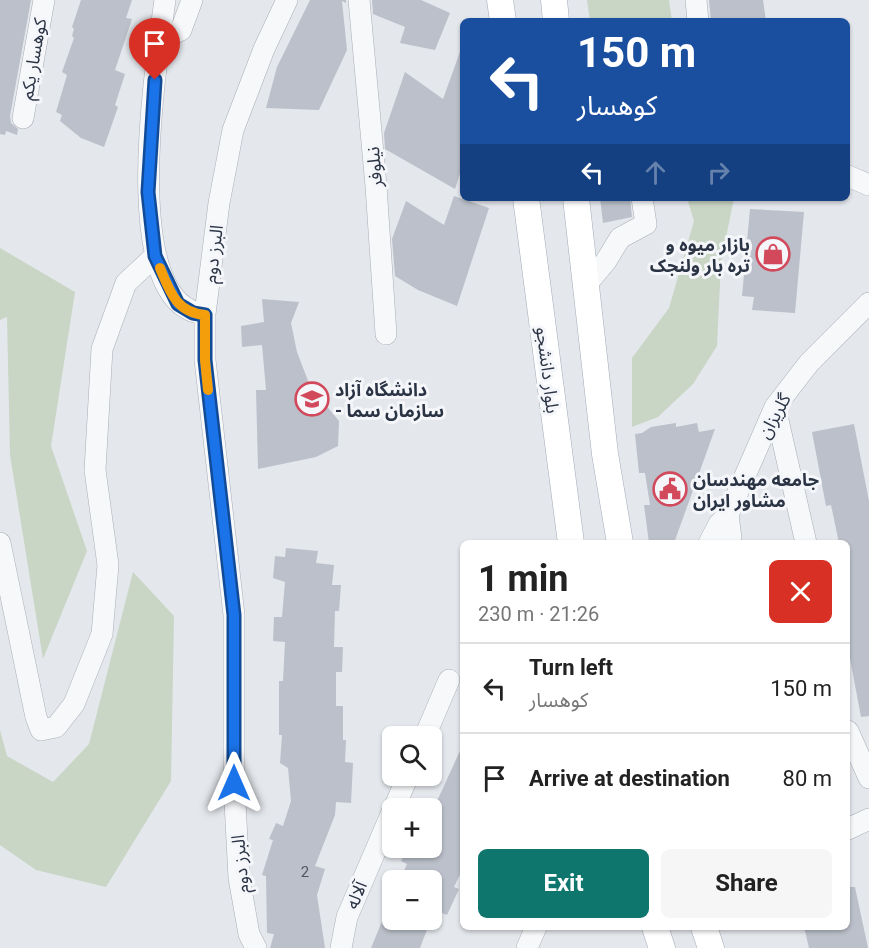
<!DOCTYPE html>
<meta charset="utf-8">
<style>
body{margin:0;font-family:Roboto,"Noto Sans Arabic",sans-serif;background:#f6f6f6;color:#222;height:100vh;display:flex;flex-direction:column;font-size:22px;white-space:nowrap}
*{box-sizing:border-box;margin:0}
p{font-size:20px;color:#767676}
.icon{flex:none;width:33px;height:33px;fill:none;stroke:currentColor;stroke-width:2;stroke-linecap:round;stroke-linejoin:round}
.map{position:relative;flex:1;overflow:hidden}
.sheet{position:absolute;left:460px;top:540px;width:390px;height:390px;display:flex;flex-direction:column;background:#fff;border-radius:9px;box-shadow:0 2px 4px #0004}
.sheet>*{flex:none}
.banner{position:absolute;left:460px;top:18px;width:390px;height:183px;border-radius:9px;box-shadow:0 2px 4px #0004;background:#1a4fa0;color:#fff;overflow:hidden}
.controls{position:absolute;left:382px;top:726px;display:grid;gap:12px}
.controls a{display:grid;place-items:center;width:60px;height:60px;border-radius:9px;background:#fff;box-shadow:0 2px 4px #0004;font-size:30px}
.pin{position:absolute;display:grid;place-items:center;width:51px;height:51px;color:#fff;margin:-62px -26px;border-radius:50% 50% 50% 0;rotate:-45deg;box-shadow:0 0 6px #0007}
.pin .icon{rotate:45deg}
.me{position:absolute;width:66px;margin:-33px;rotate:0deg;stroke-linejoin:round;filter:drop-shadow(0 0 4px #0008)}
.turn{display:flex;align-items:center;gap:21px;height:126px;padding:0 18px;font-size:27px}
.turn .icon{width:78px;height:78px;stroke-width:2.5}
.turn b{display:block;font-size:42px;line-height:51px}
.lanes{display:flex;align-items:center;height:57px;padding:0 18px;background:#0003;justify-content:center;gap:30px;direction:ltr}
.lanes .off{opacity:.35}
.round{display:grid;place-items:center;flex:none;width:63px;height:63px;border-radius:9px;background:#f6f6f6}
.head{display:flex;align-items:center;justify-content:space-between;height:102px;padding:0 18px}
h1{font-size:36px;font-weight:700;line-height:45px}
.cta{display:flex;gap:12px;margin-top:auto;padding:12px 18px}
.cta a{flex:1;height:69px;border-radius:9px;background:#0f766e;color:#fff;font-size:24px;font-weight:700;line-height:69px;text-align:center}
.cta a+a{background:#f6f6f6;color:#222}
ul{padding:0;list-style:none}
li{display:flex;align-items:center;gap:18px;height:90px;padding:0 18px;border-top:2px solid #e0e0e0}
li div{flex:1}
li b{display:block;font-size:22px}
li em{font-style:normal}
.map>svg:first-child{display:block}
.green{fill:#c9d6c5}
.building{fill:#bbc0ca}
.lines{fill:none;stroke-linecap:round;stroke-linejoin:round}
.minor-casing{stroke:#a9aeb7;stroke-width:22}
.major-casing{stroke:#a3abb8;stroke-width:27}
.minor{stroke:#f7f8fa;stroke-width:21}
.major{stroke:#fff;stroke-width:26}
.route-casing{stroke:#114b97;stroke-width:15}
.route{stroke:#1a73e8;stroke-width:10}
.slow{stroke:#f59e0b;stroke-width:10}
.labels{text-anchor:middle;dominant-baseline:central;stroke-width:6;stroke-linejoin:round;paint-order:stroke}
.number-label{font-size:15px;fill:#4f5766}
.street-label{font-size:18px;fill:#2b3445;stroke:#f4f6f9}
.poi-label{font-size:18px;font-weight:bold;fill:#2b3445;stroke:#f4f6f9;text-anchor:start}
</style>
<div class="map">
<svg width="869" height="948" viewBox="0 0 869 948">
<rect width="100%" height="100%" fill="#e4e7ec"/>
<path class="green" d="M 587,0 L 669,0 L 672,21 L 590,21 Z
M 687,198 L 734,198 L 721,262 L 717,346 L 693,384 L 658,417 L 632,427 L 632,358 L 669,308 L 694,221 Z
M 0,248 L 75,292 L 51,446 L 87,551 L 43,659 L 10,455 L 7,317 L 0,320 Z
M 133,572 L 174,616 L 171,781 L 106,887 L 36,870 L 0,845 L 0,730 L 7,756 L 53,782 L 89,744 Z"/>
<path class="building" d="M 0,0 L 31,0 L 10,116 L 11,123 L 18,129 L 17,135 L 6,131 L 5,135 L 0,134 Z
M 81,0 L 132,0 L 126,18 L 132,19 L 115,70 L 125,74 L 115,105 L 118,107 L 104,147 L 81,138 L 60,121 L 62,115 L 56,112 L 67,75 L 62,72 L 74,38 L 72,36 L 74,29 L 72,27 Z
M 310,0 L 346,0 L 346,3 L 342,1 L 347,50 L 319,110 L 266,108 L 277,67 Z
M 372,0 L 421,0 L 450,13 L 435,50 L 400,43 L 405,27 L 373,14 Z
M 709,0 L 763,0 L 766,21 L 711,21 Z
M 461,49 L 464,49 L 464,161 L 455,189 L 385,149 L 384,133 L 405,72 L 443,99 Z
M 454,196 L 489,208 L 457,306 L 418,290 L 395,276 L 392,239 L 406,201 L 444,225 Z
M 600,198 L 630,198 L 632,217 L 603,223 Z
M 750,209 L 804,212 L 795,313 L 752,310 L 754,297 L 742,296 Z
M 262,299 L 299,302 L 291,323 L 297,352 L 310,386 L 339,421 L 338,446 L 316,457 L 258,469 L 256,390 L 266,390 L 262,345 L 242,347 L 241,326 L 264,322 Z
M 676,423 L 676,427 L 697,423 L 699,432 L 715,429 L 674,543 L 649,543 L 644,505 L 650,505 L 645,473 L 639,473 L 635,434 L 642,433 L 651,427 Z
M 854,424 L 869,501 L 869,716 L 861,717 L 848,648 L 848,543 L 839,543 L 831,505 L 826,506 L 812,432 Z
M 286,548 L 318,551 L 316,563 L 334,565 L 332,585 L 341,585 L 339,611 L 335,611 L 334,647 L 343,647 L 342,672 L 336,672 L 336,706 L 343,706 L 343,740 L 346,740 L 345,762 L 353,763 L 351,803 L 336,802 L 335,815 L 315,866 L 325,869 L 317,895 L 325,948 L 270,948 L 274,934 L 267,933 L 266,876 L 262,875 L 273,840 L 269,839 L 276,823 L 283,826 L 291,801 L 288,768 L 280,763 L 282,735 L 279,735 L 279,681 L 283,681 L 285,642 L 273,641 L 274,617 L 282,617 L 285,582 L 273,578 L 275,556 L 285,557 Z
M 464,742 L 464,866 L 454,887 L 459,889 L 447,915 L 432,909 L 432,880 L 400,880 L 407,864 L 401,861 L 407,848 L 432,848 L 432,812 Z
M 848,887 L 855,887 L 868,948 L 809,948 L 804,927 L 848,927 Z
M 383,919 L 398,926 L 400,920 L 409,920 L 428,927 L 420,948 L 371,948 Z"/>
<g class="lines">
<defs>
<path id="minor" d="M 165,0 C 157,59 116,307 205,314
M 359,0 L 376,186 L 386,334
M 696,0 L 698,21
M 160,40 L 181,30 L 192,0
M 23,118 L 44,0
M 848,176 L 869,185
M 586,285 L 606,261 L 620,238 L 646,224 L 642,198
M 775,407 L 806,543
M 728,515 L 731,538 L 729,543
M 0,543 L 36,717 L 41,730 L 56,727 L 74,704 L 102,634 L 108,565 L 95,470 L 102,349 L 126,283 L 155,256
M 709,543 L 719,524 L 728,515 L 775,407 L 809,363 L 869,303
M 848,731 L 869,778
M 425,736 L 449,680
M 394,808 L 408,776
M 848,829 L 869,819
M 256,948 L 249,934 L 239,878 L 234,783 L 234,615 L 205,360 L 205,314 L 219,203 L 233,130 L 264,49 L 287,0
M 341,948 L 347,917 L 393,810
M 527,948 L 536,927"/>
<path id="major" d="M 500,0 L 503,21
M 554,0 L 556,21
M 526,198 L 571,543
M 576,198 L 605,454 L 620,543
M 655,927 L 662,948
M 704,927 L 711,948"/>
</defs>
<use href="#minor" class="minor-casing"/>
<use href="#major" class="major-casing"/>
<use href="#minor" class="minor"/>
<use href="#major" class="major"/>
</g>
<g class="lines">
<defs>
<path id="route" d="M 155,80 L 148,192 L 155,256 L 178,304 L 193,313 L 205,315 L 205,360 L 234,615 L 234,783"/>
</defs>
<use href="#route" class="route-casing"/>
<use href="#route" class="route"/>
<path class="slow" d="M 160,268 C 170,292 176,312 205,315 L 205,360 L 208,390"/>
</g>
<defs>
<symbol id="shop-ring" viewBox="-11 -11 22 22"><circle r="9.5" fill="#f4f6f9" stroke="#d1495b" stroke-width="1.5"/><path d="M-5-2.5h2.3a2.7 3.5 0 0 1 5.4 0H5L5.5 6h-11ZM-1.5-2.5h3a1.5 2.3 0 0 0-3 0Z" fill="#d1495b"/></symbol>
<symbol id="university-ring" viewBox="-11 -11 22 22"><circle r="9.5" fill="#f4f6f9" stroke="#d1495b" stroke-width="1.5"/><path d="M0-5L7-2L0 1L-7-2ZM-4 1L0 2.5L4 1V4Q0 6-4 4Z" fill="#d1495b"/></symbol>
<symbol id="civic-ring" viewBox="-11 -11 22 22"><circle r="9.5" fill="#f4f6f9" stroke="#d1495b" stroke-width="1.5"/><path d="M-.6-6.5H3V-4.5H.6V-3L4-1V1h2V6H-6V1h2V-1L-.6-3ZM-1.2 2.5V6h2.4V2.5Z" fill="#d1495b"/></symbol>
</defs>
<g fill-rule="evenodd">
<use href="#shop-ring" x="754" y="235" width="38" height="38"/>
<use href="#university-ring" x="293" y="380" width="38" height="38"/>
<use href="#civic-ring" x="651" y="470" width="38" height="38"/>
</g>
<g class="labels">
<g class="number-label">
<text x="305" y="872">2</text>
</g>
<g class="street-label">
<text transform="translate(33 59) rotate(-80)">کوهسار یکم</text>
<text transform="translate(374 167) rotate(-95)">نیلوفر</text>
<text transform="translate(213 254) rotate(-83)">البرز دوم</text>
<text transform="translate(548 370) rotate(83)">بلوار دانشجو</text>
<text transform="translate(774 416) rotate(-61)">گلریزان</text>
<text transform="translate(240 864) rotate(-95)">البرز دوم</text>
<text transform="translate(356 895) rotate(-67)">آلاله</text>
</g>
<g class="poi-label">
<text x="750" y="244" text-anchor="end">بازار میوه و<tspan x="750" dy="21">تره بار ولنجک</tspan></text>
<text x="335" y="389">دانشگاه آزاد<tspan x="335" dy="21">- سازمان سما</tspan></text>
<text x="693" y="479">جامعه مهندسان<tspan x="693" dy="21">مشاور ایران</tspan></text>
</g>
</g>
</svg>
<div class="controls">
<a><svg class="icon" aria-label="search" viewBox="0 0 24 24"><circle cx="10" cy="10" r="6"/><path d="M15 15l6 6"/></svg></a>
<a>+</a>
<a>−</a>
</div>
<div class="pin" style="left:155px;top:80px;background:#d93025"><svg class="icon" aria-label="arrive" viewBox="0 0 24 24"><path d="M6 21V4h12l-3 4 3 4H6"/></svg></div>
<svg class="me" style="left:234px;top:783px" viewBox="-20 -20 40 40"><path d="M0-17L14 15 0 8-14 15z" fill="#1a73e8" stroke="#fff" stroke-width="4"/></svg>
<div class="banner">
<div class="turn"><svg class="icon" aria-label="left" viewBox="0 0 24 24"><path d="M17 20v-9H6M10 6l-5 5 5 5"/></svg><div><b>150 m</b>کوهسار</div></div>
<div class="lanes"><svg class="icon" aria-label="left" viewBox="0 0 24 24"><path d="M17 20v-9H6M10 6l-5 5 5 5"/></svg><svg class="icon off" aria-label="ahead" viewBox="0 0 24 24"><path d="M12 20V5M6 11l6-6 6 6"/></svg><svg class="icon off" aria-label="right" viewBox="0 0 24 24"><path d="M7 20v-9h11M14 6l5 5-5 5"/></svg></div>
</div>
<section class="sheet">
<div class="head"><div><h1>1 min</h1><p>230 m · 21:26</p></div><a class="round" style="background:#d93025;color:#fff"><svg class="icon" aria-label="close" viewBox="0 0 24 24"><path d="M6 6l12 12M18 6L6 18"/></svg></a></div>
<ul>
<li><svg class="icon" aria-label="left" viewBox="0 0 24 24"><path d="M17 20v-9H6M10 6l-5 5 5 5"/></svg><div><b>Turn left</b><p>کوهسار</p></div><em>150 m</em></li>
<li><svg class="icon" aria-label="arrive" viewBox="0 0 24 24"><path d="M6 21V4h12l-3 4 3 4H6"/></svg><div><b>Arrive at destination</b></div><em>80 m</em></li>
</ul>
<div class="cta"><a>Exit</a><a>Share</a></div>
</section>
</div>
